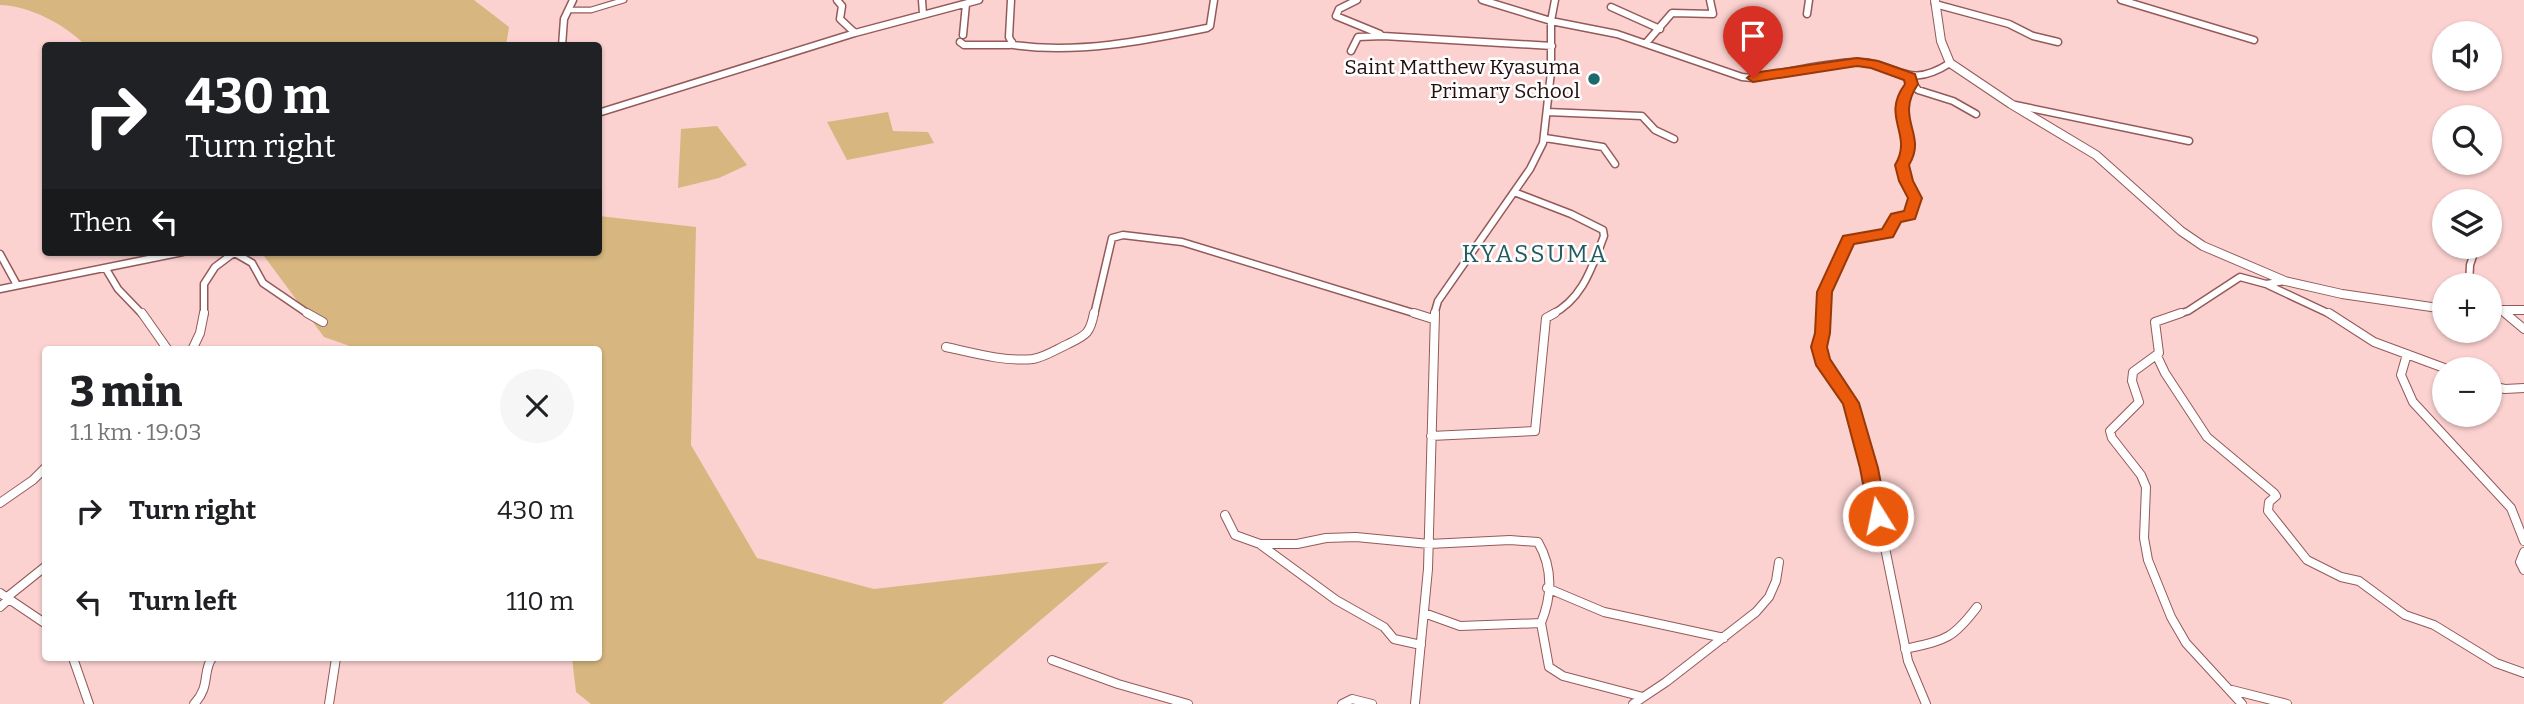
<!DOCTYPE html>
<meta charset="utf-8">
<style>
body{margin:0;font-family:Bitter,serif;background:#f6f6f6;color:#202124;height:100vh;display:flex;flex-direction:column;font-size:26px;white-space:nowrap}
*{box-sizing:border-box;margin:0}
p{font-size:23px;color:#757577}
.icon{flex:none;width:38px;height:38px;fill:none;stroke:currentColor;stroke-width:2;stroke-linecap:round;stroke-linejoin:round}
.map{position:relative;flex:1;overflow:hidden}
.sheet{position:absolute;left:42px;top:346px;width:560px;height:315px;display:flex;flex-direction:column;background:#fff;border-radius:7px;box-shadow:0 2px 5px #0004}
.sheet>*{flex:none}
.banner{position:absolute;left:42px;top:42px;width:560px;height:214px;border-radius:7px;box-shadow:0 2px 5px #0004;background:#202124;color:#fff;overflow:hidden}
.fabs{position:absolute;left:2432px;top:21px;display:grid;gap:14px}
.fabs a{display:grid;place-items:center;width:70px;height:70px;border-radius:50%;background:#fff;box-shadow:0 2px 5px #0004;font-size:35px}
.pin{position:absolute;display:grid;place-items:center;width:60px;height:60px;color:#fff;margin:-72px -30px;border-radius:50% 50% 50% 0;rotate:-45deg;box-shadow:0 0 7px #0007}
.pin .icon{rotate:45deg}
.me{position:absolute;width:77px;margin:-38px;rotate:350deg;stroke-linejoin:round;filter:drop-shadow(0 0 5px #0008)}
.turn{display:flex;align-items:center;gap:24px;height:147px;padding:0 28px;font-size:32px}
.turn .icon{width:91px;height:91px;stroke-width:2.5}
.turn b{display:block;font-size:49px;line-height:60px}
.then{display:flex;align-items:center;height:66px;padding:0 28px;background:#0003;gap:14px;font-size:26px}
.round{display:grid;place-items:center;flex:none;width:74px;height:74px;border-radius:37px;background:#f6f6f6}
.summary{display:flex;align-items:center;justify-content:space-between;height:119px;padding:0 28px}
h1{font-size:42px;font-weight:800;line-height:52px}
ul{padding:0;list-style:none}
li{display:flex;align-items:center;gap:21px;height:91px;padding:0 28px}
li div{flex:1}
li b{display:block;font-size:26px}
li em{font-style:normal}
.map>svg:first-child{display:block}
.green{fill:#d7b77f}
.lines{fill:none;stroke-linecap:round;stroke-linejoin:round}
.pedestrian-casing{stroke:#945a59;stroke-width:7}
.minor-far1-casing{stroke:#945a59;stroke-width:9}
.minor-casing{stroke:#945a59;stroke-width:10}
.tertiary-casing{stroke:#945a59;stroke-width:10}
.pedestrian{stroke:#fff;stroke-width:4.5}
.minor-far1{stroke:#fff;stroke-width:6}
.minor{stroke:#fff;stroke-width:8}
.tertiary{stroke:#fff;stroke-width:8}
.route{fill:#ea580c;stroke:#983908;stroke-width:2}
.poi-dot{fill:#1c696e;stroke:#fefefe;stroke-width:2.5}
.labels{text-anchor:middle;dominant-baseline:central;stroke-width:5;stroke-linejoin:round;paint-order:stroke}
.poi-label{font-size:21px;fill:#250e0e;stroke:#fefefe;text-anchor:end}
.quarter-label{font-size:24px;letter-spacing:2px;fill:#215c5f;stroke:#fefefe}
</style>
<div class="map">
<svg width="2524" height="704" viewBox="0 0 2524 704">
<rect width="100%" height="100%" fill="#fbd2d0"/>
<path class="green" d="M 0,0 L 474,0 L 509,27 L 506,46 L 85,45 C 66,25 28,5 0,5 Z
M 888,112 L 893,131 L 928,132 L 934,143 L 847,160 L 827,122 Z
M 717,126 L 747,165 L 719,178 L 678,188 L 681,129 Z
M 599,216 L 696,227 L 691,445 L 757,558 L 874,589 L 1109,562 L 942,704 L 591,704 L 576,692 L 572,658 L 598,658 L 598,350 L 361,350 L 324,337 L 261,252 L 598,252 Z"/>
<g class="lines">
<defs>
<path id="pedestrian" d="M 569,10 L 591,10 L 624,0"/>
<path id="minor-far1" d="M 837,0 L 842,6 L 840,19 L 855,33
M 922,0 L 923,14
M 1011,0 L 1009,37 L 1013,45 C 1078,54 1143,41 1207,28 L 1210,26 L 1214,0
M 1357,0 L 1339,9 L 1336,16 L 1380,34
M 1482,0 L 1551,21 L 1617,34 L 1742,77 L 1753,78 C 1787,73 1822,63 1856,62 C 1898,61 1905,92 1950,63
M 2121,0 L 2254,40
M 1935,4 L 2009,24 L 2033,36 L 2058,42
M 1611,7 L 1660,29
M 1807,14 L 1809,0
M 963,35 L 966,4
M 960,42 L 964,45 L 1010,45 L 1012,42
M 1646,43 L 1672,13 L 1713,14 L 1710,0
M 562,46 L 564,19 L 573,0
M 1351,51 L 1358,37 L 1383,36 L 1552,46
M 1911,81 L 1918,90 L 1953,101 L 1976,114
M 2015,105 L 2189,141
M 1547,112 L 1642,116 L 1655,130 L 1674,139
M 598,113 L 855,33 L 979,0
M 1545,138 L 1603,147 L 1615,164
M 1514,192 L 1571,214 L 1603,230 L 1604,236 C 1592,267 1583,299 1551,315
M 233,252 L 252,263 L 263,283 L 310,315
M 0,254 L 17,285
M 106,269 L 118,289 L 143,315
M 2268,285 L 2332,315
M 2469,285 L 2470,265 L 2476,247
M 0,289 L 183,252
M 2501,310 L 2507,315
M 204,315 L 204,284 L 215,267 L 235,252
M 1094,315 L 1112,238 L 1123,235 L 1182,242 L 1420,315
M 1434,315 L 1438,301 L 1530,169 L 1543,143 L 1551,72 L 1551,21 L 1555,0
M 1824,315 L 1825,292 L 1848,240 L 1887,233 L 1896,217 L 1910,215 L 1915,198 L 1906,181 L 1902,165 L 1908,144 L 1902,107 L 1911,84
M 2175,315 L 2188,311 L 2240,277 L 2266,284 L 2285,281"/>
<path id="minor" d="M 142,313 L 168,350
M 307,313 L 323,322
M 1414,313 L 1433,319
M 1824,313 L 1819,347 L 1822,361 L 1851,403 L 1869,469 L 1908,661 L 1926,704
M 2181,313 L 2155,322 L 2159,353 L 2133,372 L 2132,381 L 2139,402 L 2110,431 L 2112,438 L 2141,475 L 2146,487 L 2144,538 L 2148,560 L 2171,617 L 2186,643 L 2242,704
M 2329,313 L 2374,342 L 2447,369
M 2505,313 L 2524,329
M 946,347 C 973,353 1005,362 1033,359 C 1045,357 1057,349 1068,344 C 1086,335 1090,334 1094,313
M 192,350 L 200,333 L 204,313
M 2407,354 L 2401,375 L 2413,402 L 2511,508 L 2524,541
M 2157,356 L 2165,373 L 2207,437 L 2274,493 L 2276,496 L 2269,502 L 2268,511 L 2307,560 L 2341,577 L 2359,581 L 2405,615 L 2434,625 L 2496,663 L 2524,673
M 2490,386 L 2505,389 L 2524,388
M 1431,436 L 1535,431 L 1546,318 L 1555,313
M 0,503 L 33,480 L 46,467
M 1225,515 L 1235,535 L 1260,544 L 1297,544 L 1326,538 L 1356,537 L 1429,544 L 1510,540 L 1538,542 C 1553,568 1552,596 1541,623 L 1460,626 L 1424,613
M 1261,545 L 1336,600 L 1384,627 L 1394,639 L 1421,645
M 2524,552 L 2520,562 L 2524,570
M 1547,588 L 1604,612 L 1724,638
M 0,593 L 46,624
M 6,598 L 46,566
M 0,607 L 9,599
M 1541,623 L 1549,667 L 1563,676 L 1643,697
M 1905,649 C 1945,640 1952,640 1977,607
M 73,658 L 89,704
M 1052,660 L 1118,684 L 1188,704
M 2232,690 L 2287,704
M 194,704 C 211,686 202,672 212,658
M 329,704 L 336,658
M 1342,704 L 1352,699 L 1372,704
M 1415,704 L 1428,569 L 1435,313
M 1633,704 L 1666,682 L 1756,612 L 1769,597 L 1776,581 L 1779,562"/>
<path id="tertiary" d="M 1935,0 L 1941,41 L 1950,63 L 2011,104 L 2096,155 L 2181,231 L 2203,246 L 2285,281 L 2342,294 L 2445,309
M 2490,310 L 2524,310"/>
</defs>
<use href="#pedestrian" class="pedestrian-casing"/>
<use href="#minor-far1" class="minor-far1-casing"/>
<use href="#minor" class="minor-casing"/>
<use href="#tertiary" class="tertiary-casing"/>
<use href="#pedestrian" class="pedestrian"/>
<use href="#minor-far1" class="minor-far1"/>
<use href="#minor" class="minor"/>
<use href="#tertiary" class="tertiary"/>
</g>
<path class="route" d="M 1857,58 L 1878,61 L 1915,74 L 1918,84 C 1894,120 1928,134 1909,165 L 1913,181 L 1922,198 L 1915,219 L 1901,222 L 1893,237 L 1854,244 L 1832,292 L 1830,333 L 1827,347 L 1830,359 L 1859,403 L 1878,468 L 1887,516 L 1884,521 L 1878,524 L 1872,521 L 1869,516 L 1860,468 L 1843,404 L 1816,365 L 1811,347 L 1815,333 L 1817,292 L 1843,236 L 1882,229 L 1891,214 L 1904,211 L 1908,198 L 1899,181 L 1895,165 C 1914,134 1880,118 1905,84 L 1904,80 L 1871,68 L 1857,66 L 1753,82 L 1747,78 L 1753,73 Z"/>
<circle class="poi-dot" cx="1594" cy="79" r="7"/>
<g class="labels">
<g class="poi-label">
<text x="1580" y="67">Saint Matthew Kyasuma<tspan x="1580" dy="24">Primary School</tspan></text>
</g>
<g class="quarter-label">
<text x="1535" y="254">KYASSUMA</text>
</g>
</g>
</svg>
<div class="fabs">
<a><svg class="icon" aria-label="sound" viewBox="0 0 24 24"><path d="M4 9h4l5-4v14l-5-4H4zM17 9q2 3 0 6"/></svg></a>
<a><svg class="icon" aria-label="search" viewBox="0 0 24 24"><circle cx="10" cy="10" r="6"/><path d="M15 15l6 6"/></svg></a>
<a><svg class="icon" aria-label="layers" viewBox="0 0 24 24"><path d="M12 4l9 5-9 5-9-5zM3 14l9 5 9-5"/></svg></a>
<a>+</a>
<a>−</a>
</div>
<div class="pin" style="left:1753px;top:78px;background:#d93025"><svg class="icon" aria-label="arrive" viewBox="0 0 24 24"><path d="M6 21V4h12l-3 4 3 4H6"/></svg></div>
<svg class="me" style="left:1878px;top:516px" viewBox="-20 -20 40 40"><circle r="17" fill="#ea580c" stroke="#fff" stroke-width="3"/><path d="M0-11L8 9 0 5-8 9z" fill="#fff"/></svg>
<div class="banner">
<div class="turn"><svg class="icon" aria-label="right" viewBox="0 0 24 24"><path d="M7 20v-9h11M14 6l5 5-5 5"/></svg><div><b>430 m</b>Turn right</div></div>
<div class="then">Then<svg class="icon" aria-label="left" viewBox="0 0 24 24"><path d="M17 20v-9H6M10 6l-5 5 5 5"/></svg></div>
</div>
<section class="sheet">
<div class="summary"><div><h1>3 min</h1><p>1.1 km · 19:03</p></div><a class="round"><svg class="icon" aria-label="close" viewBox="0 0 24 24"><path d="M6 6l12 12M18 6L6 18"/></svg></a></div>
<ul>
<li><svg class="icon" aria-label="right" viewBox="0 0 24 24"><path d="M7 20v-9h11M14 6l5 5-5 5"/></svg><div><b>Turn right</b></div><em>430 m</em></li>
<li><svg class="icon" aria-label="left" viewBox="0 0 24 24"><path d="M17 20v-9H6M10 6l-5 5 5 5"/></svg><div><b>Turn left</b></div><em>110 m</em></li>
</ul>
</section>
</div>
